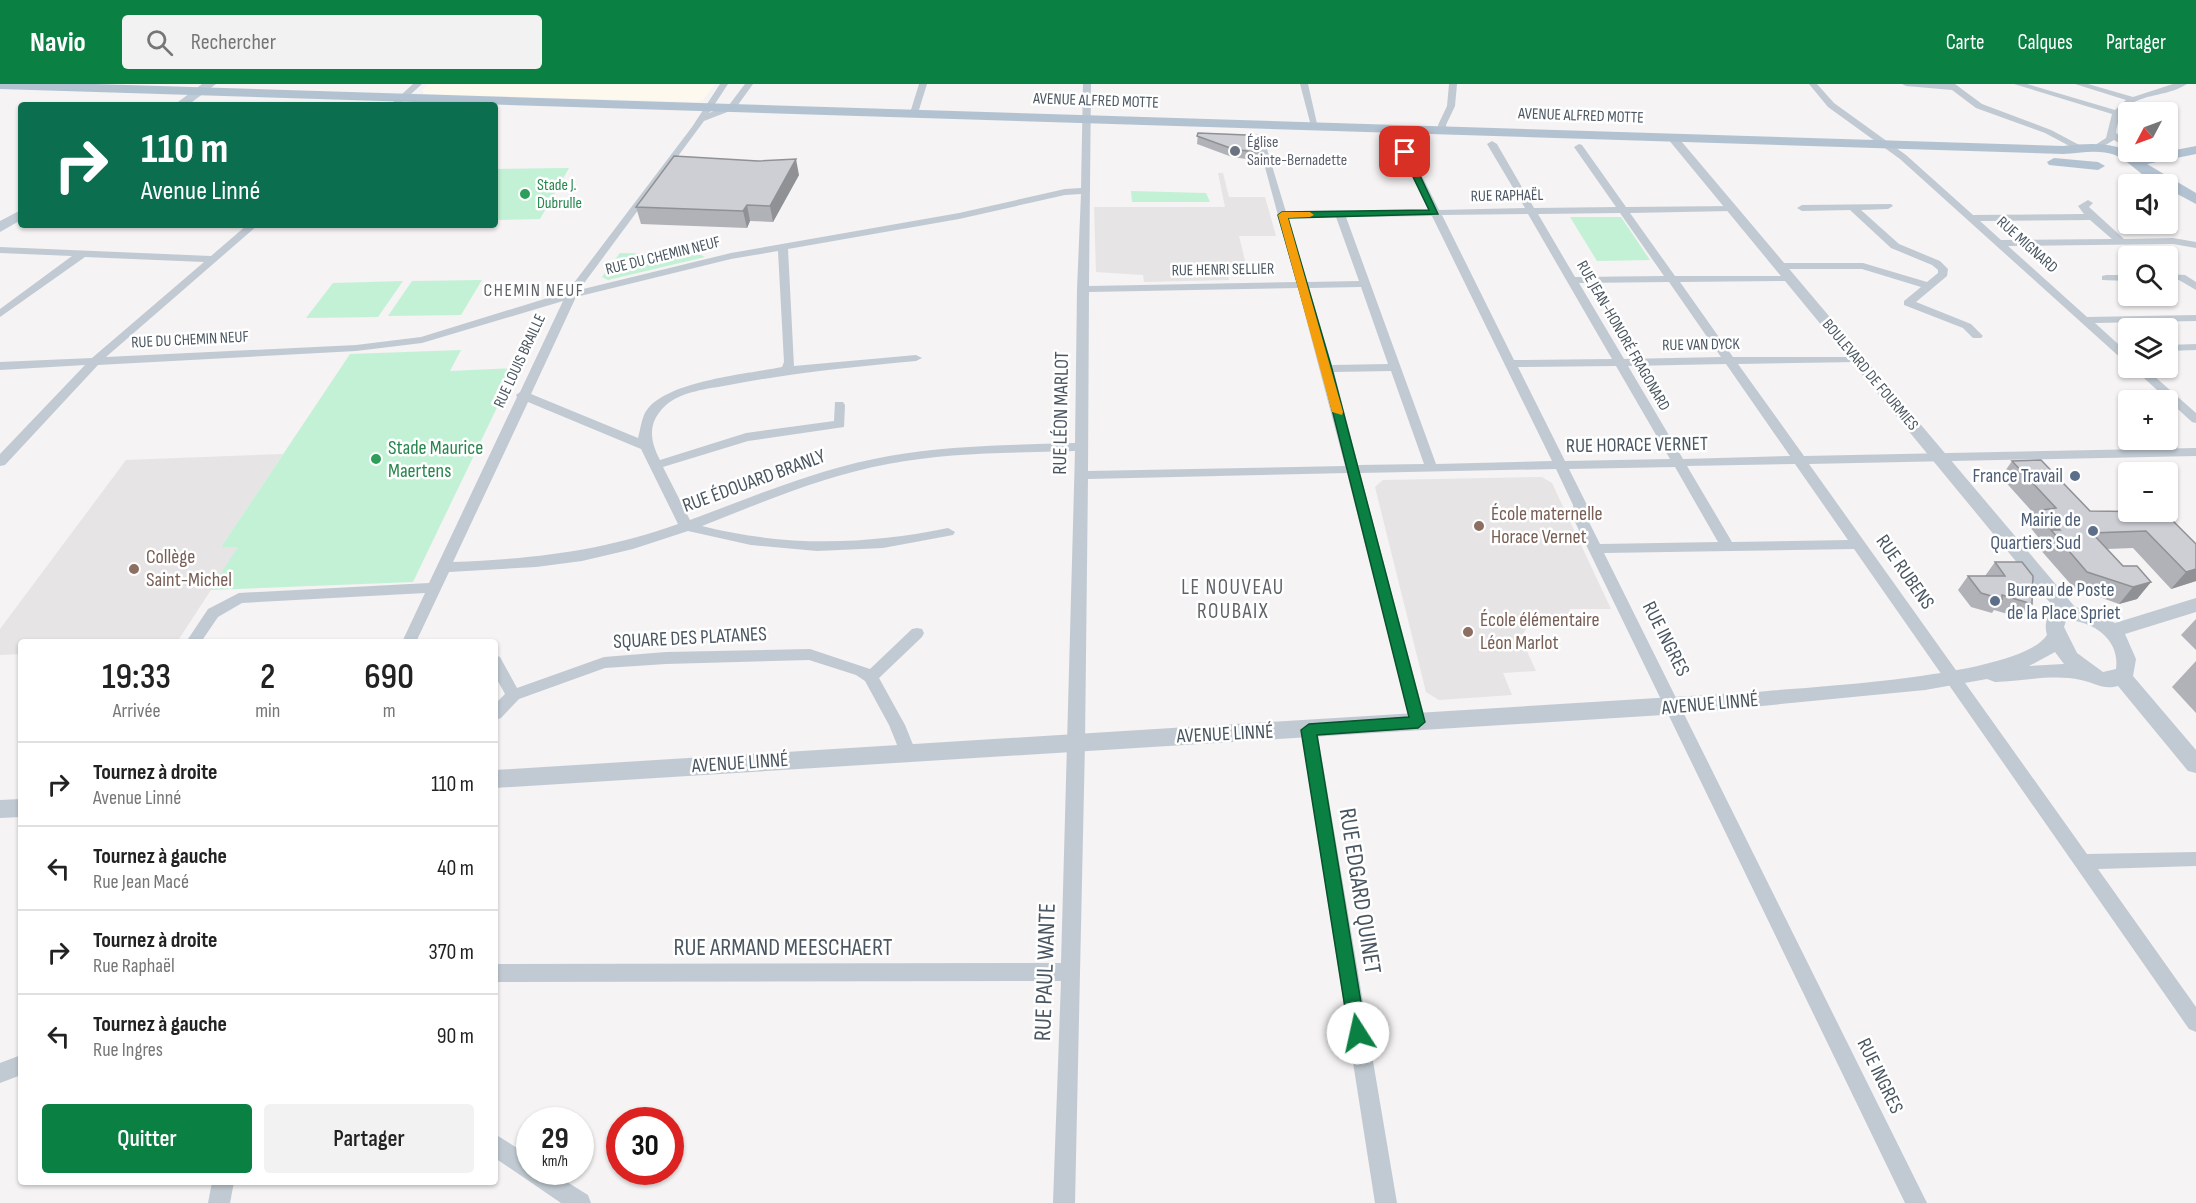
<!DOCTYPE html>
<html lang="fr">
<meta charset="utf-8">
<style>
body{margin:0;font-family:"Sofia Sans Condensed",sans-serif;background:#f2f2f2;color:#222;height:100vh;display:flex;flex-direction:column;font-size:22px;white-space:nowrap}
*{box-sizing:border-box;margin:0}
p{font-size:20px;color:#767676}
.icon{flex:none;width:33px;height:33px;fill:none;stroke:currentColor;stroke-width:2;stroke-linecap:round;stroke-linejoin:round}
.map{position:relative;flex:1;overflow:hidden}
.details{position:absolute;left:18px;top:555px;width:480px;height:546px;display:flex;flex-direction:column;background:#fff;border-radius:6px;box-shadow:0 2px 4px #0004}
.details>*{flex:none}
.banner{position:absolute;left:18px;top:18px;width:480px;height:126px;border-radius:6px;box-shadow:0 2px 4px #0004;background:#0b6e4f;color:#fff;overflow:hidden}
.needle{width:39px;rotate:229deg}
.buttons{position:absolute;left:2118px;top:18px;display:grid;gap:12px}
.buttons a{display:grid;place-items:center;width:60px;height:60px;border-radius:6px;background:#fff;box-shadow:0 2px 4px #0004;font-size:30px}
.speed{position:absolute;left:516px;top:1023px;display:flex;gap:12px;font-size:30px;font-weight:700;text-align:center}
.speed>*{display:grid;place-content:center;width:78px;height:78px;border-radius:50%;background:#fff;box-shadow:0 2px 4px #0004;line-height:1}
.speed small{font-size:15px;font-weight:400}
.speed .limit{border:9px solid #d22;background:#fff;color:#111}
.pin{position:absolute;display:grid;place-items:center;width:51px;height:51px;color:#fff;margin:-26px;border-radius:12px;box-shadow:0 3px 9px #0006}
.me{position:absolute;width:66px;margin:-33px;rotate:350deg;stroke-linejoin:round;filter:drop-shadow(0 0 4px #0008)}
.turn{display:flex;align-items:center;gap:21px;height:126px;padding:0 24px;font-size:27px}
.turn .icon{width:78px;height:78px;stroke-width:2.5}
.turn b{display:block;font-size:42px;line-height:51px}
.eta{display:flex;justify-content:space-evenly;align-items:center;height:102px;text-align:center}
.eta b{font-size:36px;font-weight:600;line-height:42px}
.primary-button{display:flex;gap:12px;margin-top:auto;padding:12px 24px}
.primary-button a{flex:1;height:69px;border-radius:6px;background:#0b8043;color:#fff;font-size:24px;font-weight:600;line-height:69px;text-align:center}
.primary-button a+a{background:#f2f2f2;color:#222}
ul{padding:0;list-style:none}
li{display:flex;align-items:center;gap:18px;height:84px;padding:0 24px;border-top:2px solid #e0e0e0}
li div{flex:1}
li b{display:block;font-size:22px}
li em{font-style:normal}
header{display:flex;align-items:center;gap:36px;box-sizing:border-box;height:84px;padding:0 30px;background:#0b8043;color:#fff}
header strong{font-size:28px}
nav{display:flex;gap:33px;margin-inline-start:auto;font-size:21px}
.search{width:420px;height:54px;background:#f2f2f2;display:flex;align-items:center;gap:15px;box-sizing:border-box;padding:0 21px;border-radius:6px;color:#767676;font-size:22px}
.map>svg:first-child{display:block}
.commercial{fill:#fdf9ef}
.education{fill:#e6e4e5}
.green{fill:#c3f1d5}
.lines{fill:none;stroke-linecap:round;stroke-linejoin:round}
.minor{fill:#c1cad2;fill-rule:evenodd}
.tertiary{fill:#c1cad2;fill-rule:evenodd}
.secondary{fill:#c1cbd6;fill-rule:evenodd}
.primary{fill:#b3c2d1;fill-rule:evenodd}
.wall{fill:#b0b2b7}
.shaded-wall{fill:#909195}
.building{fill:#cdcfd5;stroke:#909195;stroke-width:1.5}
.route{fill:#0b8043;stroke:#07532c;stroke-width:1.5}
.slow{fill:#f59e0b}
.worship-dot{fill:#6b7280;stroke:#fff;stroke-width:2}
.leisure-dot{fill:#2e9e5b;stroke:#fff;stroke-width:2}
.service-dot{fill:#5c6f8a;stroke:#fff;stroke-width:2}
.education-dot{fill:#8d6e63;stroke:#fff;stroke-width:2}
.labels{text-anchor:middle;dominant-baseline:central;stroke-width:5;stroke-linejoin:round;paint-order:stroke}
.far-street-label{font-size:16px;fill:#4a5661;stroke:#fff}
.far-worship-label{font-size:16px;fill:#5b616d;stroke:#fff;text-anchor:start}
.far-leisure-label{font-size:16px;fill:#27864d;stroke:#fff;text-anchor:start}
.far-quarter-label{font-size:18px;letter-spacing:1.5px;fill:#5f6368;stroke:#fff}
.street-label{font-size:20px;fill:#4a5661;stroke:#fff}
.leisure-label{font-size:20px;fill:#27864d;stroke:#fff;text-anchor:start}
.service-label{font-size:20px;fill:#4e5e75;stroke:#fff;text-anchor:end}
.education-label{font-size:20px;fill:#785e54;stroke:#fff;text-anchor:start}
.neighbourhood-label{font-size:21px;letter-spacing:1.5px;fill:#5f6368;stroke:#fff}
.near-street-label{font-size:24px;fill:#4a5661;stroke:#fff}
</style>
<header>
<strong>Navio</strong>
<div class="search"><svg class="icon" aria-label="search" viewBox="0 0 24 24"><circle cx="10" cy="10" r="6"/><path d="M15 15l6 6"/></svg>Rechercher</div>
<nav><a>Carte</a><a>Calques</a><a>Partager</a></nav>
</header>
<div class="map">
<svg width="2196" height="1119" viewBox="0 0 2196 1119">
<rect width="100%" height="100%" fill="#f5f3f3"/>
<path class="commercial" d="M 429,0 L 715,0 L 703,16 L 696,18 L 424,10 L 422,6 Z"/>
<path class="education" d="M 1218,89 L 1223,89 L 1229,113 L 1265,113 L 1276,152 L 1239,152 L 1248,189 L 1228,190 L 1229,196 L 1144,198 L 1143,191 L 1096,188 L 1094,123 L 1225,123 Z
M 283,370 L 221,463 L 239,463 L 177,558 L 21,558 L 21,570 L 0,571 L 0,545 L 126,376 Z
M 1542,393 L 1552,399 L 1611,525 L 1569,525 L 1573,531 L 1567,539 L 1528,541 L 1521,554 L 1536,587 L 1503,589 L 1512,611 L 1439,616 L 1426,608 L 1375,403 L 1383,396 Z"/>
<path class="green" d="M 569,84 L 540,135 L 495,136 L 495,85 Z
M 1131,107 L 1206,109 L 1210,118 L 1132,118 Z
M 1570,133 L 1621,133 L 1650,176 L 1597,177 Z
M 620,169 L 701,171 L 705,173 L 608,196 L 602,193 Z
M 482,196 L 461,231 L 388,232 L 412,197 Z
M 403,197 L 378,233 L 306,234 L 333,199 Z
M 461,266 L 450,287 L 516,284 L 413,498 L 210,506 L 238,463 L 221,463 L 350,270 Z"/>
<g class="lines">
<path class="minor" d="M 413,0 L 422,0 L 399,21 L 390,21 Z
M 720,0 L 728,0 L 709,29 L 729,21 L 745,0 L 753,0 L 735,25 L 704,37 L 579,206 L 731,169 L 959,129 L 1065,105 L 1081,104 L 1083,0 L 1091,0 L 1089,202 L 1296,198 L 1256,50 L 1263,52 L 1286,128 L 1429,126 L 1390,44 L 1394,41 L 1398,44 L 1439,126 L 1525,124 L 1487,60 L 1492,57 L 1497,60 L 1534,124 L 1616,123 L 1574,63 L 1579,60 L 1582,61 L 1626,123 L 1734,122 L 1736,124 L 1731,127 L 1630,129 L 1675,192 L 1793,192 L 1793,196 L 1789,197 L 1680,198 L 1733,273 L 1861,273 L 1861,277 L 1857,278 L 1738,280 L 1804,372 L 2196,364 L 2196,372 L 1809,380 L 2087,770 L 2196,768 L 2196,782 L 2098,785 L 2196,923 L 2196,948 L 2189,945 L 1854,465 L 1604,469 L 1927,1119 L 1905,1119 L 1575,438 L 1573,421 L 1556,385 L 1360,389 L 1426,638 L 1424,642 L 1412,642 L 1410,638 L 1347,389 L 1088,395 L 1085,659 L 1075,1119 L 1053,1119 L 1061,897 L 495,898 L 495,880 L 1061,879 L 1075,367 C 1013,369 949,368 888,380 C 823,392 763,418 702,442 C 784,463 866,461 948,444 L 955,448 L 953,451 L 883,464 L 817,467 L 751,461 L 688,447 L 633,465 L 582,477 L 536,483 L 449,488 L 416,558 L 402,558 L 425,509 L 242,519 L 218,533 L 201,558 L 186,558 L 208,525 L 239,509 L 429,499 L 517,313 L 516,311 L 520,308 L 563,217 L 422,259 L 356,267 L 98,281 L 5,381 L 0,382 L 0,370 L 85,281 L 0,286 L 0,278 L 92,274 L 204,178 L 85,173 L 0,233 L 0,225 L 72,172 L 0,169 L 0,163 L 211,172 L 247,141 L 258,141 L 106,273 L 356,261 L 421,253 L 567,208 L 692,43 ZM 1081,110 L 1077,205 L 1075,359 C 1013,361 950,361 889,372 C 820,384 755,412 690,436 L 663,383 L 748,357 L 844,343 L 845,321 L 843,318 L 835,318 L 834,337 L 746,349 L 660,376 C 650,357 647,339 665,322 C 681,307 708,305 729,301 C 791,289 853,283 916,277 L 922,274 L 916,271 L 794,282 L 788,165 L 959,135 L 1065,111 ZM 1620,129 L 1664,192 L 1575,193 L 1538,130 ZM 1528,130 L 1612,275 L 1514,276 L 1442,131 ZM 1432,132 L 1552,377 L 1436,380 L 1346,133 ZM 1336,133 L 1359,197 L 1307,198 L 1288,134 ZM 778,167 L 784,278 L 782,283 C 748,290 659,297 644,331 C 641,338 640,347 638,354 L 531,310 L 576,213 L 731,175 ZM 1669,198 L 1721,273 L 1624,275 L 1579,199 ZM 1361,203 L 1388,280 L 1332,281 L 1309,204 ZM 1298,204 L 1345,382 L 1088,387 L 1089,208 ZM 1726,280 L 1790,372 L 1683,375 L 1628,282 ZM 1616,282 L 1670,375 L 1565,377 L 1518,283 ZM 1391,287 L 1424,380 L 1358,381 L 1334,288 ZM 528,318 L 641,365 L 678,440 C 603,467 533,475 453,478 ZM 1795,380 L 1848,456 L 1732,458 L 1687,382 ZM 1675,383 L 1718,458 L 1600,460 L 1589,438 L 1587,421 L 1569,385 Z
M 919,0 L 927,0 L 918,29 L 914,32 L 910,29 Z
M 1300,0 L 1308,0 L 1318,44 L 1311,42 Z
M 1449,0 L 1457,0 L 1455,22 L 1446,41 L 1447,46 L 1443,49 L 1440,48 L 1438,41 L 1447,22 Z
M 1809,0 L 1817,0 L 1834,19 L 1906,71 L 1973,131 L 2084,130 L 2078,122 L 2088,116 L 2093,119 L 2089,123 L 2124,155 L 2173,154 L 2196,158 L 2196,164 L 2173,160 L 2008,162 L 2087,233 L 2196,231 L 2196,237 L 2095,239 L 2128,269 L 2128,278 L 2124,277 L 1900,75 L 1828,23 ZM 2090,136 L 2112,155 L 2001,156 L 1980,137 Z
M 1902,0 L 1955,0 L 1982,20 L 2051,46 L 2085,64 L 2077,66 L 2045,49 L 1976,24 L 1952,6 L 1906,2 Z
M 2014,0 L 2027,0 L 2115,26 L 2126,16 L 2075,0 L 2088,0 L 2133,13 L 2173,0 L 2187,0 C 2159,18 2122,4 2116,49 L 2128,57 L 2128,64 L 2114,56 L 2097,66 L 2092,63 L 2106,54 L 2112,30 Z
M 1891,120 L 1893,122 L 1888,125 L 1861,126 L 1899,160 L 1940,177 L 1948,185 L 1947,192 L 1916,218 L 1971,240 L 1983,252 L 1981,254 L 1973,254 L 1963,244 L 1904,221 L 1904,217 L 1921,203 L 1862,185 L 1780,185 L 1775,182 L 1780,179 L 1863,179 L 1927,198 L 1938,189 L 1938,186 L 1932,181 L 1891,164 L 1850,126 L 1802,127 L 1797,124 L 1802,121 Z
M 2168,190 L 2185,191 L 2196,198 L 2196,206 L 2179,196 L 2168,196 Z
M 2106,191 L 2128,191 L 2128,197 L 2102,196 L 2102,192 Z
M 2196,260 L 2196,266 L 2168,267 L 2168,261 Z
M 2133,284 L 2145,284 L 2196,329 L 2196,339 L 2192,338 Z
M 917,544 L 922,545 L 924,549 L 922,553 L 879,594 L 905,641 L 916,668 L 914,673 L 902,673 L 889,641 L 865,597 L 856,591 L 809,576 L 666,580 L 605,584 L 519,615 L 501,634 L 495,636 L 495,620 L 505,610 L 495,592 L 495,571 L 500,573 L 517,604 L 604,573 L 666,568 L 810,565 L 870,585 L 912,545 Z
M 1309,640 L 1315,642 L 1317,646 L 1397,1119 L 1375,1119 L 1301,646 L 1303,642 Z
M 21,971 L 21,991 L 0,999 L 0,979 Z
M 495,1050 L 530,1072 L 530,1088 L 551,1088 L 588,1111 L 591,1119 L 561,1119 L 495,1074 Z
M 212,1098 L 234,1098 L 230,1119 L 208,1119 Z"/>
<path class="tertiary" d="M 1668,51 L 1676,51 L 2075,523 L 2095,528 L 2115,539 L 2196,514 L 2196,528 L 2125,550 L 2136,575 L 2133,592 L 2196,666 L 2196,689 L 2188,687 L 2118,602 C 2103,606 2095,599 2081,596 C 2054,590 2022,597 1995,598 L 1987,595 L 1925,606 L 1679,630 L 495,704 L 495,686 L 1754,608 C 1807,603 2020,593 2047,551 C 2044,542 2046,530 2056,526 L 1668,55 ZM 2070,536 C 2096,539 2120,557 2116,585 L 2103,588 L 2077,569 L 2064,543 L 2066,537 ZM 2055,568 L 2064,580 L 2029,582 Z
M 21,715 L 21,733 L 0,734 L 0,716 Z"/>
<path class="secondary" d="M 202,0 L 216,0 L 188,21 L 174,21 Z
M 21,126 L 21,136 L 0,148 L 0,137 Z"/>
<path class="primary" d="M 0,0 L 95,0 L 2063,62 C 2090,59 2116,57 2139,73 L 2196,62 L 2196,70 L 2147,80 L 2196,109 L 2196,120 L 2168,105 L 2168,100 C 2145,100 2134,79 2115,71 C 2099,65 2080,69 2063,70 L 0,5 Z
M 2054,74 L 2098,78 L 2105,82 L 2098,86 L 2049,81 L 2047,78 Z"/>
</g>
<path class="wall" d="M 1198,49 L 1262,69 L 1261,77 L 1232,73 L 1197,60 Z
M 799,91 L 773,138 L 750,137 L 747,144 L 641,140 L 636,123 Z
M 2012,377 L 2090,427 L 2196,460 L 2196,497 L 2171,505 L 2133,464 L 2107,465 L 2123,482 L 2151,498 L 2137,515 L 2119,520 L 2074,504 L 2038,463 L 2042,458 L 2030,443 L 2037,433 L 2001,393 Z
M 1995,478 L 2032,520 L 2021,534 L 1994,526 L 1992,529 L 1971,523 L 1958,506 L 1968,492 L 1985,492 Z
M 2196,535 L 2196,566 L 2181,551 Z
M 2196,577 L 2196,629 L 2172,603 Z"/>
<path class="shaded-wall" d="M 796,75 L 799,91 L 773,138 L 770,122 Z
M 747,121 L 750,137 L 747,144 L 743,127 Z
M 2196,485 L 2196,497 L 2171,505 L 2186,488 Z
M 2151,498 L 2137,515 L 2119,520 L 2133,503 Z"/>
<path class="building" d="M 1198,49 L 1246,51 L 1262,69 L 1233,65 L 1197,52 Z
M 674,72 L 758,77 L 796,75 L 770,122 L 747,121 L 743,127 L 636,123 Z
M 2041,376 L 2090,427 L 2164,428 L 2196,460 L 2196,485 L 2186,488 L 2146,447 L 2092,449 L 2123,482 L 2137,482 L 2151,498 L 2133,503 L 2087,488 L 2051,446 L 2060,446 L 2042,426 L 2056,424 L 2012,377 Z
M 1995,478 L 2022,478 L 2033,492 L 2032,520 L 2002,511 L 2002,515 L 1981,509 L 1968,492 L 2005,492 Z"/>
<path class="route" d="M 1405,66 L 1409,68 L 1438,130 L 1288,134 L 1332,285 L 1425,638 L 1418,644 L 1317,651 L 1366,949 L 1364,955 L 1358,958 L 1351,955 L 1349,949 L 1301,646 L 1309,640 L 1409,633 L 1322,285 L 1278,131 L 1282,128 L 1429,126 L 1401,68 Z"/>
<path class="slow" d="M 1282,128 L 1310,128 L 1314,131 L 1310,133 L 1288,134 L 1343,328 L 1342,331 L 1332,328 L 1278,131 Z"/>
<circle class="worship-dot" cx="1235" cy="67" r="6"/>
<g class="leisure-dot">
<circle cx="525" cy="110" r="6"/>
<circle cx="376" cy="375" r="6"/>
</g>
<g class="service-dot">
<circle cx="2075" cy="392" r="6"/>
<circle cx="2093" cy="447" r="6"/>
<circle cx="1995" cy="517" r="6"/>
</g>
<g class="education-dot">
<circle cx="1479" cy="442" r="6"/>
<circle cx="134" cy="485" r="6"/>
<circle cx="1468" cy="548" r="6"/>
</g>
<g class="labels">
<g class="far-street-label">
<text transform="translate(1096 17) rotate(2)">AVENUE ALFRED MOTTE</text>
<text transform="translate(1581 32) rotate(2)">AVENUE ALFRED MOTTE</text>
<text transform="translate(1507 112) rotate(-1)">RUE RAPHAËL</text>
<text transform="translate(2027 161) rotate(42)">RUE MIGNARD</text>
<text transform="translate(663 172) rotate(-14)">RUE DU CHEMIN NEUF</text>
<text transform="translate(1223 186) rotate(-1)">RUE HENRI SELLIER</text>
<text transform="translate(1623 252) rotate(60)">RUE JEAN-HONORÉ FRAGONARD</text>
<text transform="translate(190 256) rotate(-3)">RUE DU CHEMIN NEUF</text>
<text transform="translate(1701 261) rotate(-1)">RUE VAN DYCK</text>
<text transform="translate(520 277) rotate(-65)">RUE LOUIS BRAILLE</text>
<text transform="translate(1870 291) rotate(50)">BOULEVARD DE FOURMIES</text>
</g>
<g class="far-worship-label">
<text x="1247" y="58">Église<tspan x="1247" dy="18">Sainte-Bernadette</tspan></text>
</g>
<g class="far-leisure-label">
<text x="537" y="101">Stade J.<tspan x="537" dy="18">Dubrulle</tspan></text>
</g>
<g class="far-quarter-label">
<text x="534" y="206">CHEMIN NEUF</text>
</g>
<g class="street-label">
<text transform="translate(1061 329) rotate(-89)">RUE LÉON MARLOT</text>
<text transform="translate(1637 361) rotate(-1)">RUE HORACE VERNET</text>
<text transform="translate(754 397) rotate(-20)">RUE ÉDOUARD BRANLY</text>
<text transform="translate(1905 488) rotate(55)">RUE RUBENS</text>
<text transform="translate(690 554) rotate(-3)">SQUARE DES PLATANES</text>
<text transform="translate(1666 555) rotate(63)">RUE INGRES</text>
<text transform="translate(1710 620) rotate(-5)">AVENUE LINNÉ</text>
<text transform="translate(1225 650) rotate(-3)">AVENUE LINNÉ</text>
<text transform="translate(740 679) rotate(-4)">AVENUE LINNÉ</text>
<text transform="translate(1880 992) rotate(64)">RUE INGRES</text>
</g>
<g class="leisure-label">
<text x="388" y="364">Stade Maurice<tspan x="388" dy="23">Maertens</tspan></text>
</g>
<g class="service-label">
<text x="2063" y="392">France Travail</text>
<text x="2081" y="436">Mairie de<tspan x="2081" dy="23">Quartiers Sud</tspan></text>
<text x="2007" y="506" text-anchor="start">Bureau de Poste<tspan x="2007" dy="23">de la Place Spriet</tspan></text>
</g>
<g class="education-label">
<text x="1491" y="430">École maternelle<tspan x="1491" dy="23">Horace Vernet</tspan></text>
<text x="146" y="473">Collège<tspan x="146" dy="23">Saint-Michel</tspan></text>
<text x="1480" y="536">École élémentaire<tspan x="1480" dy="23">Léon Marlot</tspan></text>
</g>
<g class="neighbourhood-label">
<text x="1233" y="503">LE NOUVEAU<tspan x="1233" dy="24">ROUBAIX</tspan></text>
</g>
<g class="near-street-label">
<text transform="translate(1360 807) rotate(81)">RUE EDGARD QUINET</text>
<text x="783" y="863">RUE ARMAND MEESCHAERT</text>
<text transform="translate(1045 888) rotate(-88)">RUE PAUL WANTE</text>
</g>
</g>
</svg>
<div class="buttons">
<a><svg class="needle" viewBox="-14 -14 28 28"><path d="M0-13l5 13h-10z" fill="#e53935"/><path d="M0 13l5-13h-10z" fill="#767676"/></svg></a>
<a><svg class="icon" aria-label="sound" viewBox="0 0 24 24"><path d="M4 9h4l5-4v14l-5-4H4zM17 9q2 3 0 6"/></svg></a>
<a><svg class="icon" aria-label="search" viewBox="0 0 24 24"><circle cx="10" cy="10" r="6"/><path d="M15 15l6 6"/></svg></a>
<a><svg class="icon" aria-label="layers" viewBox="0 0 24 24"><path d="M12 4l9 5-9 5-9-5zM3 14l9 5 9-5"/></svg></a>
<a>+</a>
<a>−</a>
</div>
<div class="speed"><div>29<small>km/h</small></div><div class="limit">30</div></div>
<div class="pin" style="left:1405px;top:68px;background:#d93025"><svg class="icon" aria-label="arrive" viewBox="0 0 24 24"><path d="M6 21V4h12l-3 4 3 4H6"/></svg></div>
<svg class="me" style="left:1358px;top:949px" viewBox="-20 -20 40 40"><circle r="19" fill="#fff"/><path d="M0-13L10 11 0 6-10 11z" fill="#0b8043"/></svg>
<div class="banner">
<div class="turn"><svg class="icon" aria-label="right" viewBox="0 0 24 24"><path d="M7 20v-9h11M14 6l5 5-5 5"/></svg><div><b>110 m</b>Avenue Linné</div></div>
</div>
<section class="details">
<div class="eta">
<div><b>19:33</b><p>Arrivée</p></div>
<div><b>2</b><p>min</p></div>
<div><b>690</b><p>m</p></div>
</div>
<ul>
<li><svg class="icon" aria-label="right" viewBox="0 0 24 24"><path d="M7 20v-9h11M14 6l5 5-5 5"/></svg><div><b>Tournez à droite</b><p>Avenue Linné</p></div><em>110 m</em></li>
<li><svg class="icon" aria-label="left" viewBox="0 0 24 24"><path d="M17 20v-9H6M10 6l-5 5 5 5"/></svg><div><b>Tournez à gauche</b><p>Rue Jean Macé</p></div><em>40 m</em></li>
<li><svg class="icon" aria-label="right" viewBox="0 0 24 24"><path d="M7 20v-9h11M14 6l5 5-5 5"/></svg><div><b>Tournez à droite</b><p>Rue Raphaël</p></div><em>370 m</em></li>
<li><svg class="icon" aria-label="left" viewBox="0 0 24 24"><path d="M17 20v-9H6M10 6l-5 5 5 5"/></svg><div><b>Tournez à gauche</b><p>Rue Ingres</p></div><em>90 m</em></li>
</ul>
<div class="primary-button"><a>Quitter</a><a>Partager</a></div>
</section>
</div>
